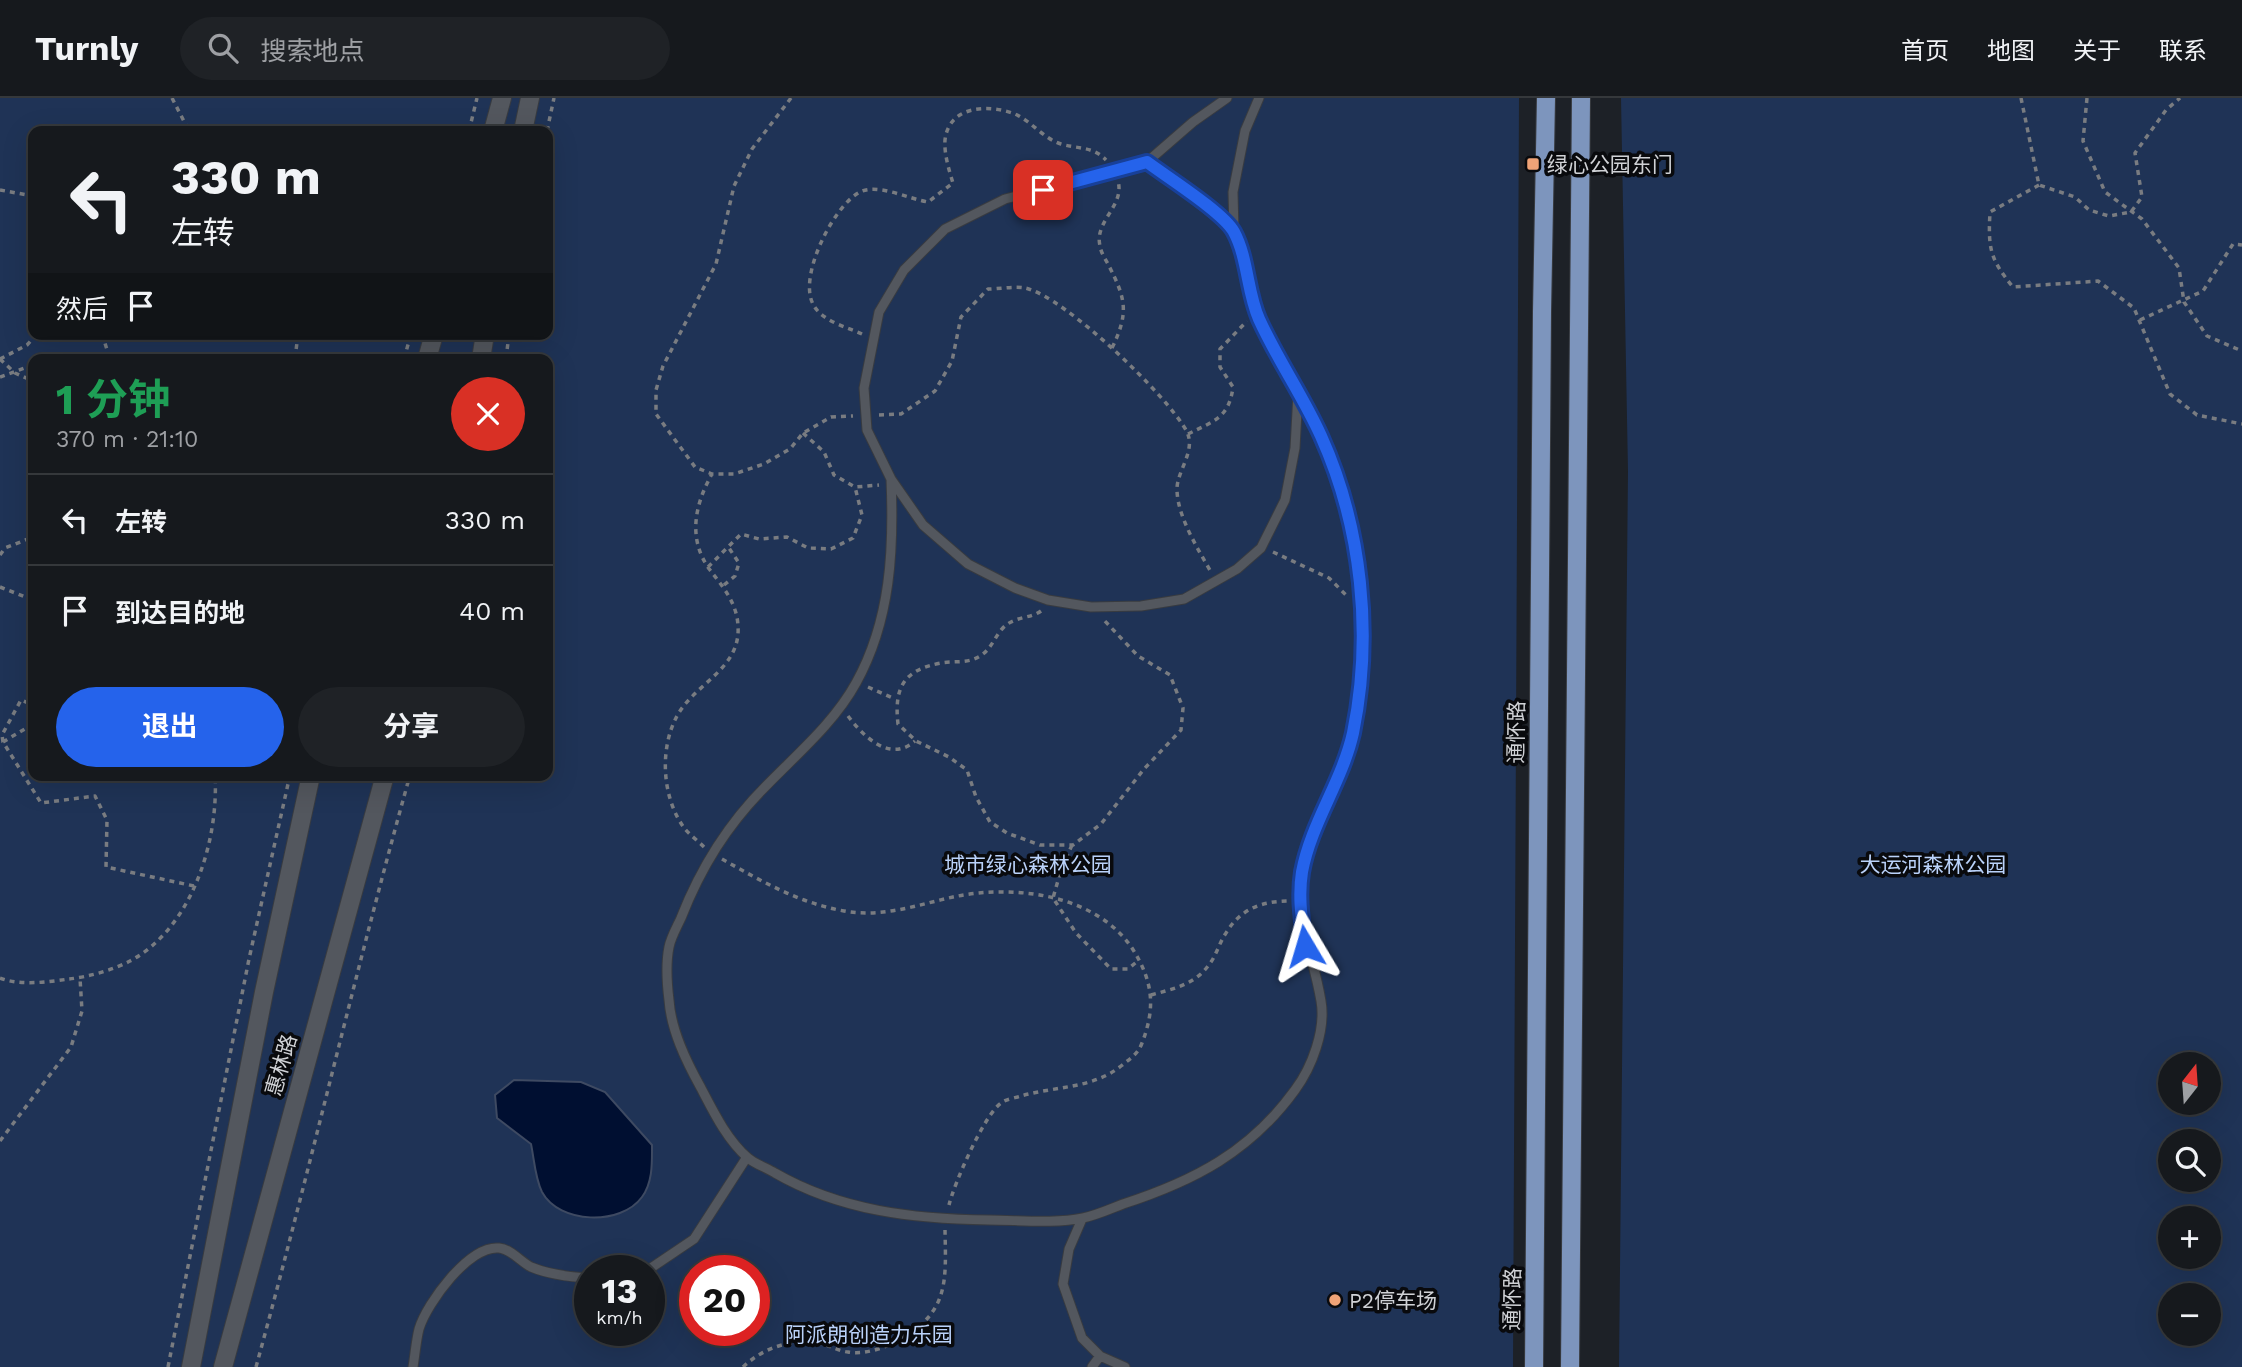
<!DOCTYPE html>
<html lang="zh">
<meta charset="utf-8">
<style>
body{margin:0;font-family:"Work Sans","Noto Sans SC",sans-serif;background:#1f2226;color:#f1f3f6;height:100vh;display:flex;flex-direction:column;font-size:26px;white-space:nowrap}
*{box-sizing:border-box;margin:0}
p{font-size:23px;color:#9ea0a4}
.icon{flex:none;width:38px;height:38px;fill:none;stroke:currentColor;stroke-width:2;stroke-linecap:round;stroke-linejoin:round}
.map{position:relative;flex:1;overflow:hidden}
.panel{position:absolute;left:28px;top:256px;width:525px;height:427px;display:flex;flex-direction:column;background:#16191d;border-radius:14px;box-shadow:0 7px 28px #0002,0 0 0 2px #35383b}
.panel>*{flex:none}
.banner{position:absolute;left:28px;top:28px;width:525px;height:214px;border-radius:14px;box-shadow:0 7px 28px #0002,0 0 0 2px #35383b;background:#16191d;color:#f1f3f6;overflow:hidden}
.needle{width:46px;rotate:17deg}
.fabs{position:absolute;left:2158px;top:954px;display:grid;gap:14px}
.fabs a{display:grid;place-items:center;width:63px;height:63px;border-radius:50%;background:#16191d;box-shadow:0 7px 28px #0002,0 0 0 2px #35383b;font-size:35px}
.speed{position:absolute;left:574px;top:1157px;display:flex;gap:14px;font-size:35px;font-weight:700;text-align:center}
.speed>*{display:grid;place-content:center;width:91px;height:91px;border-radius:50%;background:#16191d;box-shadow:0 7px 28px #0002,0 0 0 2px #35383b;line-height:1}
.speed small{font-size:18px;font-weight:400}
.speed .limit{border:10px solid #d22;background:#fff;color:#111}
.pin{position:absolute;display:grid;place-items:center;width:60px;height:60px;color:#fff;margin:-30px;border-radius:14px;box-shadow:0 4px 10px #0006}
.me{position:absolute;width:77px;margin:-38px;rotate:353deg;stroke-linejoin:round;filter:drop-shadow(0 0 5px #0008)}
.turn{display:flex;align-items:center;gap:24px;height:147px;padding:0 28px;font-size:32px}
.turn .icon{width:91px;height:91px;stroke-width:2.5}
.turn b{display:block;font-size:49px;line-height:60px}
.then{display:flex;align-items:center;height:66px;padding:0 28px;background:#0003;gap:14px;font-size:26px}
.round{display:grid;place-items:center;flex:none;width:74px;height:74px;border-radius:37px;background:#1f2226}
.summary{display:flex;align-items:center;justify-content:space-between;height:119px;padding:0 28px}
h1{font-size:42px;font-weight:700;line-height:52px;color:#1e9e55}
.primary-button{display:flex;gap:14px;margin-top:auto;padding:14px 28px}
.primary-button a{flex:1;height:80px;border-radius:42px;background:#2563eb;color:#fff;font-size:28px;font-weight:700;line-height:80px;text-align:center}
.primary-button a+a{background:#1f2226;color:#f1f3f6}
ul{padding:0;list-style:none}
li{display:flex;align-items:center;gap:21px;height:91px;padding:0 28px;border-top:2px solid #35383b}
li div{flex:1}
li b{display:block;font-size:26px}
li em{font-style:normal}
header{display:flex;align-items:center;gap:42px;box-sizing:border-box;height:98px;padding:0 35px;background:#16191d;border-bottom:2px solid #35383b}
header strong{font-size:33px}
nav{display:flex;gap:38px;margin-inline-start:auto;font-size:24px}
.search{width:490px;height:63px;background:#1f2226;display:flex;align-items:center;gap:18px;box-sizing:border-box;padding:0 24px;border-radius:38px;color:#9ea0a4;font-size:26px}
.map>svg:first-child{display:block}
.green{fill:#1f3356;fill-rule:evenodd}
.water{fill:#000f31;stroke:#3e4a62;stroke-width:2}
.lines{fill:none;stroke-linecap:round;stroke-linejoin:round}
.service-casing{stroke:#383b40;stroke-width:11}
.secondary-casing{stroke:#383b40;stroke-width:20}
.primary-casing{stroke:#383b40;stroke-width:20}
.path{stroke:#797c81;stroke-width:3.5;stroke-dasharray:5 5;stroke-linecap:butt}
.service{stroke:#53575e;stroke-width:9}
.secondary{stroke:#53575e;stroke-width:18}
.primary{stroke:#7d95bd;stroke-width:18}
.route-casing{stroke:#184099;stroke-width:18}
.route{stroke:#2563eb;stroke-width:12}
.poi-dot{fill:#efa377;stroke:#090a0d;stroke-width:2.5}
.labels{text-anchor:middle;dominant-baseline:central;stroke-width:7;stroke-linejoin:round;paint-order:stroke}
.poi-label{font-size:21px;fill:#d0d2d6;stroke:#090a0d;text-anchor:start}
.street-label{font-size:21px;fill:#d0d2d6;stroke:#090a0d}
.park-label{font-size:21px;fill:#bad2fa;stroke:#090a0d}
</style>
<header>
<strong>Turnly</strong>
<div class="search"><svg class="icon" aria-label="search" viewBox="0 0 24 24"><circle cx="10" cy="10" r="6"/><path d="M15 15l6 6"/></svg>搜索地点</div>
<nav><a>首页</a><a>地图</a><a>关于</a><a>联系</a></nav>
</header>
<div class="map">
<svg width="2242" height="1269" viewBox="0 0 2242 1269">
<rect width="100%" height="100%" fill="#1d2127"/>
<path class="green" d="M 0,0 L 1519,0 L 1513,1269 L 0,1269 ZM 33,33 L 548,33 L 548,236 L 33,236 ZM 33,261 L 548,261 L 548,677 L 33,677 ZM 590,1172 L 649,1172 L 649,1232 L 590,1232 ZM 695,1172 L 754,1172 L 754,1232 L 695,1232 Z
M 1621,0 L 2242,0 L 2242,1269 L 1619,1269 L 1628,373 ZM 2170,966 L 2208,966 L 2208,1004 L 2170,1004 ZM 2170,1043 L 2208,1043 L 2208,1082 L 2170,1082 ZM 2170,1120 L 2208,1120 L 2208,1158 L 2170,1158 ZM 2170,1197 L 2208,1197 L 2208,1236 L 2170,1236 Z"/>
<path class="water" d="M 514,982 L 581,984 L 605,994 L 652,1047 C 652,1064 653,1084 642,1099 C 621,1128 559,1126 542,1094 C 535,1080 534,1060 531,1046 L 497,1020 L 495,997 Z"/>
<g class="lines">
<defs>
<path id="service" d="M 1227,0 L 1193,24 L 1147,64 L 1005,101 L 945,131 L 904,172 L 879,214 L 864,290 L 867,332 L 891,381 L 923,427 L 968,466 L 1015,490 L 1048,502 L 1091,509 L 1141,508 L 1184,501 L 1237,471 L 1261,450 L 1285,402 L 1295,350 L 1298,295 L 1258,218 L 1234,133 L 1233,94 L 1245,33 L 1259,0
M 1147,64 L 1234,133
M 891,381 C 894,451 891,522 856,585 C 834,625 797,656 766,688 C 727,727 701,769 681,820 C 677,829 671,839 669,849 C 666,864 667,886 669,902 C 671,932 686,963 701,990 C 713,1013 727,1042 748,1060 C 755,1066 767,1070 775,1075 C 841,1113 914,1121 989,1122 C 1018,1122 1054,1126 1083,1120 C 1097,1117 1110,1111 1123,1106 C 1194,1083 1250,1054 1295,992 C 1312,969 1326,932 1321,903 C 1311,844 1288,812 1309,749 C 1322,712 1341,679 1351,641 C 1371,566 1365,475 1345,401 C 1335,363 1316,328 1298,295
M 1082,1121 L 1069,1151 L 1063,1186 L 1082,1240 L 1100,1258 L 1125,1269
M 648,1172 L 694,1141 L 747,1059
M 413,1269 C 415,1257 416,1243 419,1231 C 427,1205 469,1147 499,1150 C 511,1151 521,1164 531,1169 C 550,1177 569,1179 590,1180
M 1092,1269 L 1100,1258"/>
<path id="secondary" d="M 493,33 L 502,0
M 523,33 L 530,0
M 427,261 L 434,236
M 481,261 L 485,236
M 191,1269 L 264,894 L 311,677
M 223,1269 L 385,677"/>
<path id="primary" d="M 1534,1269 L 1542,214 L 1546,0
M 1570,1269 L 1581,0"/>
</defs>
<use href="#service" class="service-casing"/>
<use href="#secondary" class="secondary-casing"/>
<use href="#primary" class="primary-casing"/>
<path class="path" d="M 172,0 L 189,33
M 791,0 L 752,51 L 734,88 L 716,166 L 663,268 L 656,292 L 656,316 L 695,369 L 712,376 L 734,376 L 764,366 L 790,351 L 803,335 L 831,319 L 853,318
M 2021,0 L 2039,87 L 2075,99 L 2089,112 L 2109,118 L 2131,114 L 2142,99 L 2135,55 L 2166,12 L 2180,0
M 2087,0 L 2083,43 L 2105,94 L 2142,121 L 2179,170 L 2184,204 L 2207,238 L 2242,253
M 469,33 L 477,0
M 547,33 L 554,0
M 2039,87 L 1990,114 C 1988,151 1990,161 2013,189 L 2098,183 L 2134,210 L 2170,296 L 2197,317 L 2242,326
M 0,92 L 33,98
M 2140,222 L 2203,193 L 2233,146 L 2242,147
M 102,236 L 110,261
M 862,236 C 847,229 821,223 813,206 C 798,178 834,107 860,94 C 878,85 909,101 928,104 L 953,85 C 949,72 944,56 945,42 C 949,7 989,6 1015,16 C 1031,23 1044,41 1061,46 C 1077,51 1093,48 1106,62
M 1112,250 C 1129,215 1126,201 1109,168 C 1106,162 1101,155 1100,148 C 1094,123 1125,108 1118,83
M 0,261 L 27,247 L 37,236
M 0,261 L 15,275 L 33,283
M 50,261 L 59,257 L 58,261
M 295,261 L 298,236
M 404,261 L 411,236
M 506,261 L 509,236
M 0,279 L 33,267
M 879,317 L 901,316 L 935,293 L 952,263 L 961,219 L 988,191 C 999,191 1014,188 1025,190 C 1064,198 1169,299 1187,334 C 1196,353 1177,373 1177,391 C 1177,418 1198,451 1211,474
M 803,335 L 824,354 L 834,377 L 855,389 L 879,387
M 1188,336 C 1214,323 1229,320 1233,289 L 1220,269 L 1220,251 L 1247,223
M 1273,454 L 1329,480 L 1349,500
M 0,457 L 5,450 L 33,439
M 708,469 L 741,436 L 759,441 L 787,439 L 808,450 L 831,451 L 853,440 L 862,417 L 855,389
M 724,487 L 735,478 L 739,465 L 727,447
M 0,489 L 33,502
M 1041,513 C 1030,521 1013,518 1002,531 C 992,543 990,555 974,561 C 964,565 951,563 941,565 C 903,572 894,590 898,626 L 916,643 L 949,659 L 967,672 L 976,699 L 990,724 L 1007,735 L 1040,747 L 1073,747 L 1101,726 L 1144,671 L 1181,632 L 1183,610 L 1170,577 L 1138,558 L 1103,521
M 868,589 L 895,601
M 848,618 C 864,639 890,665 915,643
M 33,626 L 3,644 L 41,705 L 95,698 L 107,722 L 106,769 L 194,788
M 3,644 L 2,637 L 21,602 L 33,607
M 1072,747 L 1061,772 L 1053,800 L 1076,835 L 1111,871 L 1128,871 L 1139,862
M 704,749 C 698,743 690,737 685,731 C 662,701 659,651 677,618 C 695,585 741,571 738,528 C 737,505 723,489 710,472 C 687,441 695,406 712,376
M 722,761 C 761,783 799,805 844,813 C 882,820 917,807 953,799 C 1014,786 1095,796 1132,850 C 1153,883 1156,909 1142,945 C 1138,956 1131,960 1121,968 C 1092,991 1056,988 1021,998 C 1015,1000 1006,1001 1001,1005 C 984,1017 954,1086 949,1107
M 0,880 C 20,888 48,884 69,881 C 88,879 113,872 130,863 C 192,830 219,743 215,677
M 1151,897 C 1172,891 1194,887 1208,868 C 1216,859 1219,845 1226,835 C 1241,810 1263,803 1290,803
M 0,1043 L 71,949 L 82,913 L 80,880
M 168,1269 L 249,861 L 290,677
M 256,1269 C 310,1072 355,874 410,677
M 743,1269 C 763,1250 790,1241 817,1245 C 828,1246 837,1253 848,1254 C 864,1257 885,1250 899,1242 C 949,1214 946,1184 945,1132"/>
<use href="#service" class="service"/>
<use href="#secondary" class="secondary"/>
<use href="#primary" class="primary"/>
</g>
<g class="lines">
<defs>
<path id="route" d="M 1043,92 L 1147,64 C 1167,79 1224,115 1234,134 C 1248,160 1247,194 1259,221 C 1277,261 1303,298 1321,338 C 1362,429 1373,537 1353,635 C 1342,684 1311,725 1302,774 C 1298,799 1302,823 1305,848"/>
</defs>
<use href="#route" class="route-casing"/>
<use href="#route" class="route"/>
</g>
<g class="poi-dot">
<rect x="1526" y="59" width="14" height="14" rx="3.5"/>
<circle cx="1335" cy="1202" r="7"/>
</g>
<g class="labels">
<g class="poi-label">
<text x="1547" y="66">绿心公园东门</text>
<text x="1349" y="1202">P2停车场</text>
</g>
<g class="street-label">
<text transform="translate(1516 634) rotate(-89)">通怀路</text>
<text transform="translate(281 967) rotate(-74)">惠林路</text>
<text transform="translate(1512 1201) rotate(-89)">通怀路</text>
</g>
<g class="park-label">
<text x="1028" y="766">城市绿心森林公园</text>
<text x="1933" y="766">大运河森林公园</text>
<text x="869" y="1236">阿派朗创造力乐园</text>
</g>
</g>
</svg>
<div class="fabs">
<a><svg class="needle" viewBox="-14 -14 28 28"><path d="M0-13l5 13h-10z" fill="#e53935"/><path d="M0 13l5-13h-10z" fill="#9ea0a4"/></svg></a>
<a><svg class="icon" aria-label="search" viewBox="0 0 24 24"><circle cx="10" cy="10" r="6"/><path d="M15 15l6 6"/></svg></a>
<a>+</a>
<a>−</a>
</div>
<div class="speed"><div>13<small>km/h</small></div><div class="limit">20</div></div>
<div class="pin" style="left:1043px;top:92px;background:#d93025"><svg class="icon" aria-label="arrive" viewBox="0 0 24 24"><path d="M6 21V4h12l-3 4 3 4H6"/></svg></div>
<svg class="me" style="left:1305px;top:848px" viewBox="-20 -20 40 40"><path d="M0-17L14 15 0 8-14 15z" fill="#2563eb" stroke="#fff" stroke-width="4"/></svg>
<div class="banner">
<div class="turn"><svg class="icon" aria-label="left" viewBox="0 0 24 24"><path d="M17 20v-9H6M10 6l-5 5 5 5"/></svg><div><b>330 m</b>左转</div></div>
<div class="then">然后<svg class="icon" aria-label="arrive" viewBox="0 0 24 24"><path d="M6 21V4h12l-3 4 3 4H6"/></svg></div>
</div>
<section class="panel">
<div class="summary"><div><h1>1 分钟</h1><p>370 m · 21:10</p></div><a class="round" style="background:#d93025;color:#fff"><svg class="icon" aria-label="close" viewBox="0 0 24 24"><path d="M6 6l12 12M18 6L6 18"/></svg></a></div>
<ul>
<li><svg class="icon" aria-label="left" viewBox="0 0 24 24"><path d="M17 20v-9H6M10 6l-5 5 5 5"/></svg><div><b>左转</b></div><em>330 m</em></li>
<li><svg class="icon" aria-label="arrive" viewBox="0 0 24 24"><path d="M6 21V4h12l-3 4 3 4H6"/></svg><div><b>到达目的地</b></div><em>40 m</em></li>
</ul>
<div class="primary-button"><a>退出</a><a>分享</a></div>
</section>
</div>
